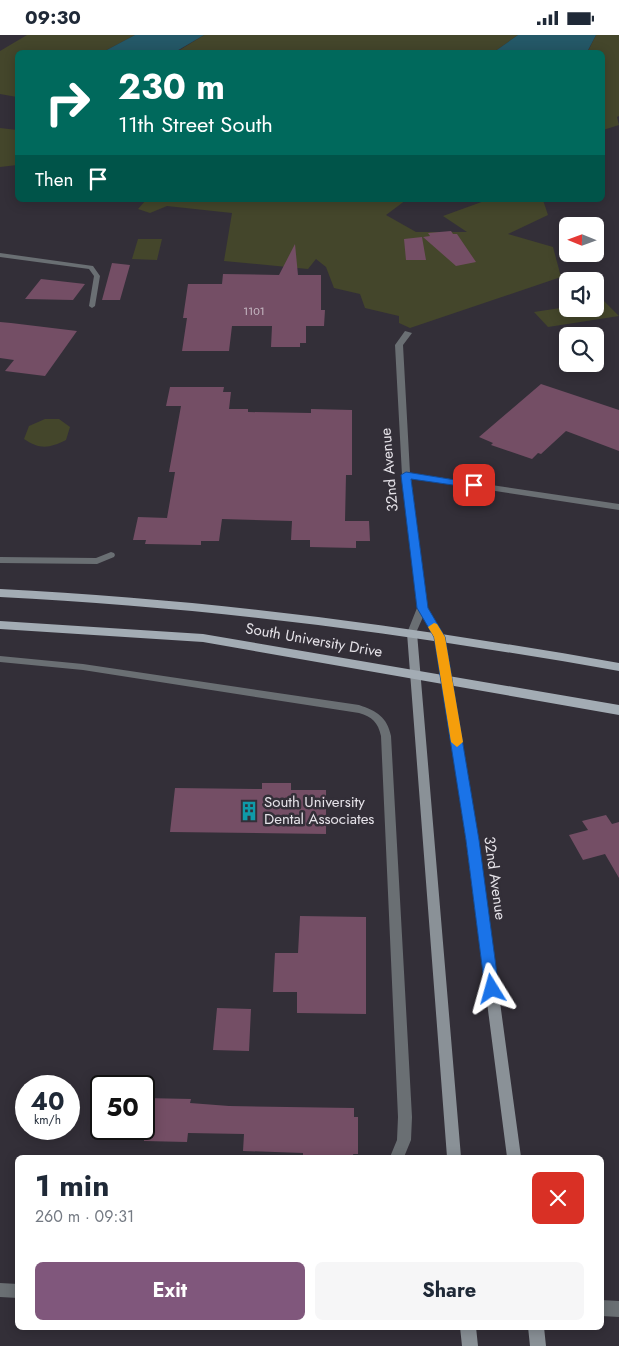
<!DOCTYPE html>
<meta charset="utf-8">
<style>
body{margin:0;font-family:Jost,sans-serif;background:#f6f6f7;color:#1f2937;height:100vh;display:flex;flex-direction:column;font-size:19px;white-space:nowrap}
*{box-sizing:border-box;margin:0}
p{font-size:16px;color:#747a83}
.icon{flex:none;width:28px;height:28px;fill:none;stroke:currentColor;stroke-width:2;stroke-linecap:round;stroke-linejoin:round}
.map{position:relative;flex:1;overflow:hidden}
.drawer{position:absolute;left:15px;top:1120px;width:589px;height:175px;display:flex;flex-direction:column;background:#fff;border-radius:8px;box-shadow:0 2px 12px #0003}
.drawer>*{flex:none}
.banner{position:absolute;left:15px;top:15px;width:590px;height:152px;border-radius:8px;box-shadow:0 2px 12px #0003;background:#00695c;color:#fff;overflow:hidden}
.needle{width:32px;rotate:271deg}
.controls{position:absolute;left:559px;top:182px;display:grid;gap:10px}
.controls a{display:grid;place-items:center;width:45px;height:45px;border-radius:8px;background:#fff;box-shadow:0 2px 12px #0003;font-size:25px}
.speed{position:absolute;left:15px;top:1040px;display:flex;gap:10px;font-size:25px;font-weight:700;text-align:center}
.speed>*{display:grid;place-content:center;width:65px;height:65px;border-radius:50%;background:#fff;box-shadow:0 2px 12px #0003;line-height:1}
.speed small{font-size:12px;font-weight:400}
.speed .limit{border:2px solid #111;border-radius:8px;background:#fff;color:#111}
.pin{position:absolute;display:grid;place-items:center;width:42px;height:42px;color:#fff;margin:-21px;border-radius:10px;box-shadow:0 2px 8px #0006}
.me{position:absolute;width:55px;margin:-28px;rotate:352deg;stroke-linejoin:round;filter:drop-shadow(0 0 4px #0008)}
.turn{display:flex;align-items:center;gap:18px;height:105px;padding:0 20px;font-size:22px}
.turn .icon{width:65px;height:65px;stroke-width:2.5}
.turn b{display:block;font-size:35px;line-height:42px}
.then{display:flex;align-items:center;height:48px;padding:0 20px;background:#0003;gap:10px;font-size:19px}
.round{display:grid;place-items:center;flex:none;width:52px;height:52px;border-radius:8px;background:#f6f6f7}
.summary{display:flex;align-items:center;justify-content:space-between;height:85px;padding:0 20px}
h1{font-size:30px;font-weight:700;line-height:38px}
.cta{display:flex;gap:10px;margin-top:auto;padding:10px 20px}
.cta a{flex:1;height:58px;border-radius:8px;background:#80577c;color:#fff;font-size:20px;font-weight:700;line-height:58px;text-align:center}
.cta a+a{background:#f6f6f7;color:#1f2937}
.status{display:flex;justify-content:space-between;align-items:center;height:35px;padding:0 25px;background:#fff;direction:ltr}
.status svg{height:14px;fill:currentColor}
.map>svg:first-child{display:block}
.green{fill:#44462b}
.water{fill:#245867}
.building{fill:#744e65}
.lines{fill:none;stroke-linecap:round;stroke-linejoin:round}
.street{fill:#6a6f73;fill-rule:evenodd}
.secondary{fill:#8a9197;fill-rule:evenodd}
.primary{fill:#a3acb4;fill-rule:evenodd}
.route{fill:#1a73e8;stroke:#114b97}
.slow{fill:#f59e0b}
.labels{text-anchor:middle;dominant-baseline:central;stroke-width:5;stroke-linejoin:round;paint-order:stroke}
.far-number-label{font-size:11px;fill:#c9bdc7}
.street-label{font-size:15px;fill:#e5e2e8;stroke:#332f38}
.poi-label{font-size:15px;fill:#e5e2e8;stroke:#332f38;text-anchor:start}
</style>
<div class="status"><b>09:30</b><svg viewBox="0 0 49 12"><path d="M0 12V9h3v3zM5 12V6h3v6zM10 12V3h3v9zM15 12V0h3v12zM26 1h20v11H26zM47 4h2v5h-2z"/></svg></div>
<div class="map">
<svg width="619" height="1311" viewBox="0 0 619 1311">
<rect width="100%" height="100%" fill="#332f38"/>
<path class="green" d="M 27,0 L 135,0 L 103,17 L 18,18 L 17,62 L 0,59 L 0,16 Z
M 204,0 L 518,0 L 494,17 L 175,18 Z
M 596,0 L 619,0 L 619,81 L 617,82 L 619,90 L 603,95 L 602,18 L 587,18 Z
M 0,93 L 17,95 L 17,130 L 0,132 Z
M 146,165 L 406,165 L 386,180 L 416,197 L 467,197 L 443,181 L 487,165 L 543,165 L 548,180 L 508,199 L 553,212 L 561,242 L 410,293 L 399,288 L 399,281 L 365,273 L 360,259 L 334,253 L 326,232 L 316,224 L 308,234 L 224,226 L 232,178 L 167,171 L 150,178 L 138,174 Z
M 138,204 L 162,204 L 157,225 L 132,224 Z
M 604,266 L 619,281 L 548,292 L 534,277 L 567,272 L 568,274 L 595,274 L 595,268 Z
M 45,384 L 59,384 L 70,392 L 66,405 C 50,413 40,415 24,404 L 29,391 Z"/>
<path class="water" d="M 135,0 L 204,0 L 175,17 L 103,17 Z
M 518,0 L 596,0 L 587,17 L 494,17 Z"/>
<path class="building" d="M 451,196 L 453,199 L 457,199 L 476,227 L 456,231 L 423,202 L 430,201 L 428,198 Z
M 422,202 L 426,225 L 406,225 L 404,204 Z
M 295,209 L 298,240 L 321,240 L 321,275 L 325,275 L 324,291 L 306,291 L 306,308 L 300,308 L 300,312 L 271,312 L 272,291 L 232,291 L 229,316 L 182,316 L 187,283 L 183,283 L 188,249 L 222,249 L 223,239 L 279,240 Z
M 112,228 L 130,230 L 120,265 L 102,265 Z
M 41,244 L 85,249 L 73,265 L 25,264 Z
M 0,287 L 11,288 L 77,296 L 45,341 L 5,336 L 14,325 L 0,323 Z
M 541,349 L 619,375 L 619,416 L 566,396 L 541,419 L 538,418 L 532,424 L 491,410 L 493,408 L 479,402 Z
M 170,352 L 224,352 L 223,357 L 231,357 L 229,374 L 248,374 L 248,377 L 311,378 L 311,374 L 352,375 L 352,440 L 346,440 L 345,486 L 369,486 L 370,506 L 356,506 L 356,513 L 310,512 L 310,505 L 291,505 L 292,486 L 222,484 L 219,506 L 201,506 L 201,510 L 145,509 L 146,505 L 133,505 L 138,482 L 167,483 L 175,437 L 169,437 L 181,371 L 166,371 Z
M 262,748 L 291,748 L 291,755 L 326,755 L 326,799 L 170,797 L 175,753 L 262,754 Z
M 606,780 L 612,789 L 619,787 L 619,843 L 605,819 L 583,825 L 569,800 L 588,795 L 582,786 Z
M 300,881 L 366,882 L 366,979 L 297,978 L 297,957 L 273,957 L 275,918 L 298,918 Z
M 217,973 L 251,974 L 249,1016 L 213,1015 Z
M 144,1063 L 191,1064 L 190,1068 L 229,1071 L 354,1073 L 354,1082 L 358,1082 L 358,1119 L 353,1119 L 354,1122 L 303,1122 L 303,1118 L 243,1116 L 244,1099 L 188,1098 L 187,1107 L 144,1106 Z"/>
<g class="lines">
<path class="street" d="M 0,218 L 93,231 L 100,241 L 95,271 L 92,273 L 89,271 L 94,241 L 89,234 L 0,222 Z
M 405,296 L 412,298 L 403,310 L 410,438 L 619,469 L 619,475 L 411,443 L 427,573 L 445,602 L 440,605 L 437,604 L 423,582 L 415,600 L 409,600 L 407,598 L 417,573 L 402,440 L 395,310 Z
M 111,517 L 114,518 L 115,520 L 114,522 L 97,529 L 0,528 L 0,522 L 96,523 Z
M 0,621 L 83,629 L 359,670 C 377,676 387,682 391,701 L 412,1082 L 411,1105 L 404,1122 L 390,1122 L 397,1105 L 398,1082 L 381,701 C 378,687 372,682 359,678 L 83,635 L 0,627 Z
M 0,1248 L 18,1249 L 18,1263 L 0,1262 Z
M 601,1265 L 619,1266 L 619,1282 L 601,1281 Z"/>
<path class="secondary" d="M 412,595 L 417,598 L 461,1122 L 447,1122 L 407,598 Z
M 440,599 L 445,602 L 478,805 L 521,1122 L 507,1122 L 466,805 L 435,602 Z
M 460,1292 L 476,1292 L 478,1311 L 462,1311 Z
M 528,1292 L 544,1292 L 546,1311 L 530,1311 Z"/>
<path class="primary" d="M 0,554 C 208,564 414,592 619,628 L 619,636 C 414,600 208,572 0,562 Z
M 0,586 L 203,599 L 619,670 L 619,680 L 203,607 L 0,594 Z"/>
</g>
<path class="route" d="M 406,437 L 474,448 L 479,450 L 474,453 L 411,444 L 428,573 L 445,602 L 479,805 L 499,954 L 497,959 L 492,961 L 487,959 L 485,954 L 466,805 L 434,602 L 417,573 L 401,440 Z"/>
<path class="slow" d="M 434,588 L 437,589 L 445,602 L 463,707 L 457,712 L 451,707 L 434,602 L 428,592 Z"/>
<defs>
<symbol id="building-bare" viewBox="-9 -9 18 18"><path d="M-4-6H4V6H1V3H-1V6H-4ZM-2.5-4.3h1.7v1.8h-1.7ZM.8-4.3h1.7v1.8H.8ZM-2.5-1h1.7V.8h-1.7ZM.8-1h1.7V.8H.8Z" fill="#0f9aa8" stroke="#332f38" stroke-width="2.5" paint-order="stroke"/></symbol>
</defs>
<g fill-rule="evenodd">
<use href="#building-bare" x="235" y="762" width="28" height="28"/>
</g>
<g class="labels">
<g class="far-number-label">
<text x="254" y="276">1101</text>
</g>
<g class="street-label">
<text transform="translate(389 435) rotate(-95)">32nd Avenue</text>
<text transform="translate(314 605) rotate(10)">South University Drive</text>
<text transform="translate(495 843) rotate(82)">32nd Avenue</text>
</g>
<g class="poi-label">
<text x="264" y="767">South University<tspan x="264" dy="17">Dental Associates</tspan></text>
</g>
</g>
</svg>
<div class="controls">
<a><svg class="needle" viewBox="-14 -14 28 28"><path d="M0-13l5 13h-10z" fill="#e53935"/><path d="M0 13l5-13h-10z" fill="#747a83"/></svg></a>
<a><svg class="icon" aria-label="sound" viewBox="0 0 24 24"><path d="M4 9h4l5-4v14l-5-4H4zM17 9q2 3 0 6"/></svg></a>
<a><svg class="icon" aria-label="search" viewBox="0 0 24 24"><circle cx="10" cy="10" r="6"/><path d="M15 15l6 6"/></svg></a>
</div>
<div class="speed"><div>40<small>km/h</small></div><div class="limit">50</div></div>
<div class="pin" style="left:474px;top:450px;background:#d93025"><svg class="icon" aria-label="arrive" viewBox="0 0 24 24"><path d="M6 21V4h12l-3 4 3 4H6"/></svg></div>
<svg class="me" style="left:492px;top:954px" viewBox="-20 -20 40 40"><path d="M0-17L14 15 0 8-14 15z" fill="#1a73e8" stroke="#fff" stroke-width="4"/></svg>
<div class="banner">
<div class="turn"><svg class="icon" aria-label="right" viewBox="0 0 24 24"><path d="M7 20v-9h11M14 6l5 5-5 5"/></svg><div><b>230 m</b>11th Street South</div></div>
<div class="then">Then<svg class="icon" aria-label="arrive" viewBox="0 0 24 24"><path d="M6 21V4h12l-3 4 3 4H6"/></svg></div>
</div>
<section class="drawer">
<div class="summary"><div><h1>1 min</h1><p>260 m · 09:31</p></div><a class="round" style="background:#d93025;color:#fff"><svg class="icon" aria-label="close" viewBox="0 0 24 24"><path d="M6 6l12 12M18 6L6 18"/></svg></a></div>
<div class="cta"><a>Exit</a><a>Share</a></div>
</section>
</div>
